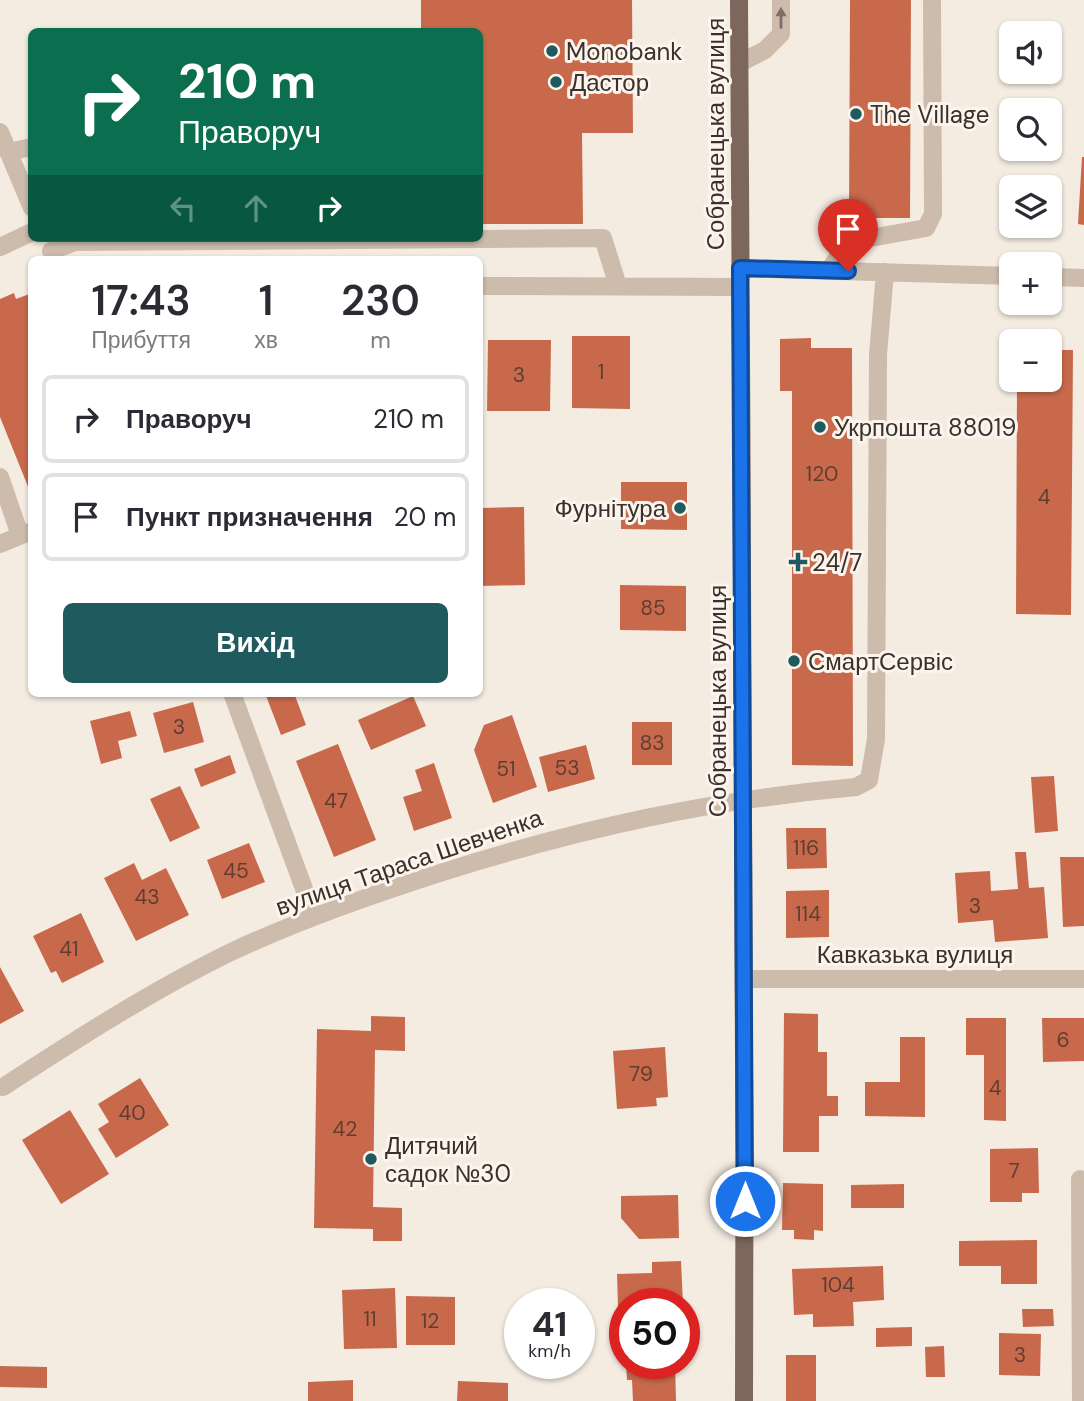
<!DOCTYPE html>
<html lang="uk">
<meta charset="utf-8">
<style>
body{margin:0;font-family:"DM Sans",sans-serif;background:#f2f2f3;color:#2b2b33;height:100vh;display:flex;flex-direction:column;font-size:26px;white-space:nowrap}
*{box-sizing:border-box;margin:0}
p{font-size:23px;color:#7c7c81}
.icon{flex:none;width:38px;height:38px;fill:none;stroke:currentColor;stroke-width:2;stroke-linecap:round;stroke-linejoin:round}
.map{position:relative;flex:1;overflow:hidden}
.drawer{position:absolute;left:28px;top:256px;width:455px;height:441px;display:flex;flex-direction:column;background:#fff;border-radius:10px;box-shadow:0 2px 5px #0004}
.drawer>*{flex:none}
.top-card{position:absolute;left:28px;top:28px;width:455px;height:214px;border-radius:10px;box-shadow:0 2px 5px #0004;background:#0b6e4f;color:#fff;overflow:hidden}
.fabs{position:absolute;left:999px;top:21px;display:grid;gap:14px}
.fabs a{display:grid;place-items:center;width:63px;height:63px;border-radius:10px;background:#fff;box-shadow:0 2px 5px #0004;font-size:35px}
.speed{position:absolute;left:504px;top:1288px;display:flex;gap:14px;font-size:35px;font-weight:700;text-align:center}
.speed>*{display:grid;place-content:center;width:91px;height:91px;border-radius:50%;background:#fff;box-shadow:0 2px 5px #0004;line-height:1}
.speed small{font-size:18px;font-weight:400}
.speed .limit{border:10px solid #d22;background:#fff;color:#111}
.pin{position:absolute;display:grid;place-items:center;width:60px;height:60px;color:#fff;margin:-72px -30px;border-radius:50% 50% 50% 0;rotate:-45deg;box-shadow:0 0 7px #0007}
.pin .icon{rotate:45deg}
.me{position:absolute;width:77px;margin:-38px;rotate:0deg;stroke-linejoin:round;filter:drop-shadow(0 0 5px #0008)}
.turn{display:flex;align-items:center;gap:24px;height:147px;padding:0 35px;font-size:32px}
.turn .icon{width:91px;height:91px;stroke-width:2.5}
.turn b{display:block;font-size:49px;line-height:60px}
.lanes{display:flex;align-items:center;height:66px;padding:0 35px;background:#0003;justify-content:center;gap:35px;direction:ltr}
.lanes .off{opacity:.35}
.eta{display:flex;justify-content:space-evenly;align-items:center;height:119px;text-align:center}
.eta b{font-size:42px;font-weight:600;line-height:49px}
.cta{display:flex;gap:14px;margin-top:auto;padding:14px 35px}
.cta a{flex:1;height:80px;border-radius:10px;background:#1f5a5e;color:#fff;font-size:28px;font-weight:600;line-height:80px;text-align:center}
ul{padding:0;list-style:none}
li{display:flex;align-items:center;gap:21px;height:88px;margin:0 14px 10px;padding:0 21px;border:4px solid #e1e1e2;border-radius:10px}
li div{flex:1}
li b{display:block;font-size:26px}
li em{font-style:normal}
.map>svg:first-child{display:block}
.building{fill:#c8694b}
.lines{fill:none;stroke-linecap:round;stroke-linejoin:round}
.minor{stroke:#cdbbac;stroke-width:18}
.major{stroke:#7d675c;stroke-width:18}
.oneway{fill:#7d6f65}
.route-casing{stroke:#114b97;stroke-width:18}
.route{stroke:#1a73e8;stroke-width:12}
.poi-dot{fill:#1f5a5e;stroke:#fbf5ee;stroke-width:2.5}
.labels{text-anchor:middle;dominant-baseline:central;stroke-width:6;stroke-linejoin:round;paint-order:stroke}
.number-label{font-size:21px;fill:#5e3e33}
.poi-label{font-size:24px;fill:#3b302b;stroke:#fbf5ee;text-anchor:start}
.street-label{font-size:24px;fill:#3b302b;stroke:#fbf5ee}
</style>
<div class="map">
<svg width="1084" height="1401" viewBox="0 0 1084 1401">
<rect width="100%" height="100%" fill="#f4ebe1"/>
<path class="building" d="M 421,0 L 632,0 L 633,133 L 582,133 L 583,224 L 480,224 L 480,32 L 421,32 Z
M 850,0 L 911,0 L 910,218 L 849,218 Z
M 1082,157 L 1084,157 L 1084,225 L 1078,224 Z
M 14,293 L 16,299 L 32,293 L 31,494 L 0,417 L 0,299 Z
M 572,336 L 630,336 L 630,409 L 572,408 Z
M 811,338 L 811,348 L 852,348 L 853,766 L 792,765 L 792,391 L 780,391 L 780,339 Z
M 488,340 L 551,340 L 550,411 L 487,411 Z
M 1050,350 L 1073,350 L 1071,615 L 1016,614 L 1017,380 L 1050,380 Z
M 621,482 L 687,482 L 687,530 L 621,529 Z
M 524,507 L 525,585 L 480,586 L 480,508 Z
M 620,585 L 686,586 L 686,631 L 620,630 Z
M 265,693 L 294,693 L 306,725 L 281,735 Z
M 413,696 L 426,726 L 371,750 L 358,720 Z
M 193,702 L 204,742 L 164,753 L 153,713 Z
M 130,711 L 137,736 L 118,741 L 122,758 L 101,764 L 90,721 Z
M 512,715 L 537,787 L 493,803 L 474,750 L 484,725 Z
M 632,722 L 672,722 L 672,765 L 632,765 Z
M 338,744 L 376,840 L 334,857 L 296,761 Z
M 586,745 L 595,779 L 548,792 L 539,757 Z
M 230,755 L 236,773 L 201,787 L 194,769 Z
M 434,763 L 452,818 L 414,831 L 403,797 L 422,791 L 415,770 Z
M 1054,776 L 1058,831 L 1035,833 L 1031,777 Z
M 180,786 L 200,828 L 170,842 L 150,799 Z
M 786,828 L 826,828 L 827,868 L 787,869 Z
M 249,843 L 265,882 L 222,899 L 207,860 Z
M 1015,852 L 1026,852 L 1029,888 L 1044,887 L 1048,938 L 995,942 L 993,920 L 958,923 L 955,873 L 990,871 L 991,891 L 1018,889 Z
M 1060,857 L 1084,857 L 1084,926 L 1063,927 Z
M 134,863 L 142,880 L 166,868 L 189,915 L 136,941 L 104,878 Z
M 829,890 L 829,937 L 786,938 L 786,891 Z
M 81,913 L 104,962 L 62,983 L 56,971 L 51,973 L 33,936 Z
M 0,967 L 24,1011 L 0,1024 Z
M 784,1013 L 818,1014 L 818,1052 L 827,1052 L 827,1096 L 838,1096 L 838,1116 L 819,1116 L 819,1152 L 783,1152 Z
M 371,1016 L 405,1017 L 405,1051 L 375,1050 L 373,1207 L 402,1208 L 402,1241 L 373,1241 L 373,1229 L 314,1228 L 317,1029 L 371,1031 Z
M 966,1018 L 1006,1018 L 1006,1121 L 984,1120 L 984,1055 L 966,1055 Z
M 1042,1018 L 1084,1018 L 1084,1061 L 1043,1062 Z
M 900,1037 L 925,1037 L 925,1117 L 865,1116 L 865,1082 L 900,1082 Z
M 665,1047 L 668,1097 L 656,1098 L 657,1106 L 617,1109 L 613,1051 Z
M 140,1078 L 169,1125 L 116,1158 L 98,1129 L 109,1122 L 98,1104 Z
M 70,1110 L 109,1174 L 61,1204 L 22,1140 Z
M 1038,1148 L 1039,1193 L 1022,1193 L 1022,1202 L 990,1202 L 990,1149 Z
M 783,1183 L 823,1184 L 823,1231 L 814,1230 L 814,1240 L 794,1239 L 794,1230 L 782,1230 Z
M 904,1184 L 904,1208 L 851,1208 L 851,1185 Z
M 678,1195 L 679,1238 L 639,1239 L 621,1218 L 621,1196 Z
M 1037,1240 L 1037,1284 L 1001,1284 L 1001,1266 L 959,1266 L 959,1241 Z
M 681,1261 L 683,1304 L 625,1304 L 625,1307 L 618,1307 L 617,1274 L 652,1273 L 652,1262 Z
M 883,1266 L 884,1300 L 853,1302 L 854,1326 L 813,1327 L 813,1314 L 794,1315 L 792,1269 Z
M 395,1288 L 397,1348 L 344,1349 L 342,1290 Z
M 406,1296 L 455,1297 L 455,1345 L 406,1345 Z
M 1022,1309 L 1053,1309 L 1054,1326 L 1023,1327 Z
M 912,1327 L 912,1346 L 876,1347 L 876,1328 Z
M 999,1333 L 1041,1334 L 1040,1376 L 999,1375 Z
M 944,1346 L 945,1377 L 926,1377 L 925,1347 Z
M 786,1355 L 816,1355 L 816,1401 L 786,1401 Z
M 626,1363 L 675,1363 L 676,1401 L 633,1401 L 632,1380 L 627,1380 Z
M 0,1366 L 47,1367 L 47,1388 L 0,1387 Z
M 353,1380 L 353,1401 L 308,1401 L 308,1382 Z
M 458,1381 L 508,1383 L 508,1401 L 457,1401 Z"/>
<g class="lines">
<path class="minor" d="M 740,63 L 765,50 L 781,34 L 781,0
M 0,132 L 32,208
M 8,152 L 32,147
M 0,247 L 32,232
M 51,251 L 75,242 L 603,238 L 618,286
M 740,268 L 1012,276
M 829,270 L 848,242 L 926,228 L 933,214 L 932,0
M 1050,277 L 1084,278
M 480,286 L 740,287
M 0,477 L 20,535
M 0,544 L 32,531
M 232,693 L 314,916
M 746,979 L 1084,979
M 3,1087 C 77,1039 151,991 231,952 C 299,920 371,895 443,872 C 582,828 710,800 856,787 L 869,780 L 876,739 L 878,355 L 885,272
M 1080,1179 L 1081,1401"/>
<path class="major" d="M 739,0 C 741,467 746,934 744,1401"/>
</g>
<defs><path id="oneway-solid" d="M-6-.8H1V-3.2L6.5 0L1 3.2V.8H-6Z" transform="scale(1.75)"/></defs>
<use class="oneway" href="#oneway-solid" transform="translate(781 18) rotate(-90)"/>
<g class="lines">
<defs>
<path id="route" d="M 745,1201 L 740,268 L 848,271"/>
</defs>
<use href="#route" class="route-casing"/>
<use href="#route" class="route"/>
</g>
<g class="poi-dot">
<circle cx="552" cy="51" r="7"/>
<circle cx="556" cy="82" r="7"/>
<circle cx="856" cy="114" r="7"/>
<circle cx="820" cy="427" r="7"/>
<circle cx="680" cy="508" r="7"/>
<path d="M794.5 551.5h7v7h7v7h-7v7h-7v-7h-7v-7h7z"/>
<circle cx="794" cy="661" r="7"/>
<circle cx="371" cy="1159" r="7"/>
</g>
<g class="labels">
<g class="number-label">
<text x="601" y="372">1</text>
<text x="519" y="375">3</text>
<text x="822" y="474">120</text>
<text x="1044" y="497">4</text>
<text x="653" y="608">85</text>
<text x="179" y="727">3</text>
<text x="652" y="743">83</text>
<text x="567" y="768">53</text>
<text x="506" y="769">51</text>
<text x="336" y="801">47</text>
<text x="806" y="848">116</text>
<text x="236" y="871">45</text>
<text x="147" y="897">43</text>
<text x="975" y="906">3</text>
<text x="808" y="914">114</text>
<text x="69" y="949">41</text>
<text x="1063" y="1040">6</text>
<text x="641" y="1074">79</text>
<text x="995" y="1088">4</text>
<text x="132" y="1113">40</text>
<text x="345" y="1129">42</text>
<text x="1014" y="1171">7</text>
<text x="838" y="1285">104</text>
<text x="370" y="1319">11</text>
<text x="430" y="1321">12</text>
<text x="1020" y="1355">3</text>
</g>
<g class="poi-label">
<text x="566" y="51">Monobank</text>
<text x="570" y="82">Дастор</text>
<text x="870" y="114">The Village</text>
<text x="834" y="427">Укрпошта 88019</text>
<text x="666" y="508" text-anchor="end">Фурнітура</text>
<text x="812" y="562">24/7</text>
<text x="808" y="661">СмартСервіс</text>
<text x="385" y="1145">Дитячий<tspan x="385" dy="28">садок №30</tspan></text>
</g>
<g class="street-label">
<text transform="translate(715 134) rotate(-90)">Собранецька вулиця</text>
<text transform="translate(717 701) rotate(-90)">Собранецька вулиця</text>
<text transform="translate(409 862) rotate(-19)">вулиця Тараса Шевченка</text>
<text x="915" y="954">Кавказька вулиця</text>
</g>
</g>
</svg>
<div class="fabs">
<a><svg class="icon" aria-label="sound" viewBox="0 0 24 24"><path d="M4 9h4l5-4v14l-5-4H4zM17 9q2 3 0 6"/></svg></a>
<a><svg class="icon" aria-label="search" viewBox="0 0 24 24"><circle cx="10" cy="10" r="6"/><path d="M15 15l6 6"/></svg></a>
<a><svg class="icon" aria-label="layers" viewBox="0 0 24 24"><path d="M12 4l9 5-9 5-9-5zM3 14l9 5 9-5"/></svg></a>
<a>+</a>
<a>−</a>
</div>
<div class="speed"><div>41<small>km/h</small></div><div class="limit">50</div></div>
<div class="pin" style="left:848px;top:271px;background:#d93025"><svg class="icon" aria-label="arrive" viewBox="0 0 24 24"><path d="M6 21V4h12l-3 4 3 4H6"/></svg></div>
<svg class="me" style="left:745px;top:1201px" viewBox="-20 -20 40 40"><circle r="17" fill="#1a73e8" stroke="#fff" stroke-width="3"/><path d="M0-11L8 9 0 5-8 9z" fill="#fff"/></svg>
<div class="top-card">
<div class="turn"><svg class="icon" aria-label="right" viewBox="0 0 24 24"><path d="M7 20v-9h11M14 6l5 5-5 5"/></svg><div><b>210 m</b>Праворуч</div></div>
<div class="lanes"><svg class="icon off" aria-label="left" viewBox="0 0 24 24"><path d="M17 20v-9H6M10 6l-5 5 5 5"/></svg><svg class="icon off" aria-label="ahead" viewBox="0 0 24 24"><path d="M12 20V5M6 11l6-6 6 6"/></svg><svg class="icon" aria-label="right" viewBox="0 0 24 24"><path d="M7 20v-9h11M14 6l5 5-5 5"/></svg></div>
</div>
<section class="drawer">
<div class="eta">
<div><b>17:43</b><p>Прибуття</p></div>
<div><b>1</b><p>хв</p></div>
<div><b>230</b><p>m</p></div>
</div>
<ul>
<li><svg class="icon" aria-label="right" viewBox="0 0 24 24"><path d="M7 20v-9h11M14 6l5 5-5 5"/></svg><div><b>Праворуч</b></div><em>210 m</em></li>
<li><svg class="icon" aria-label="arrive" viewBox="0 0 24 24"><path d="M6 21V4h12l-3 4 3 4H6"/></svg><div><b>Пункт призначення</b></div><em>20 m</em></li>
</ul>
<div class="cta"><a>Вихід</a></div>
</section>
</div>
